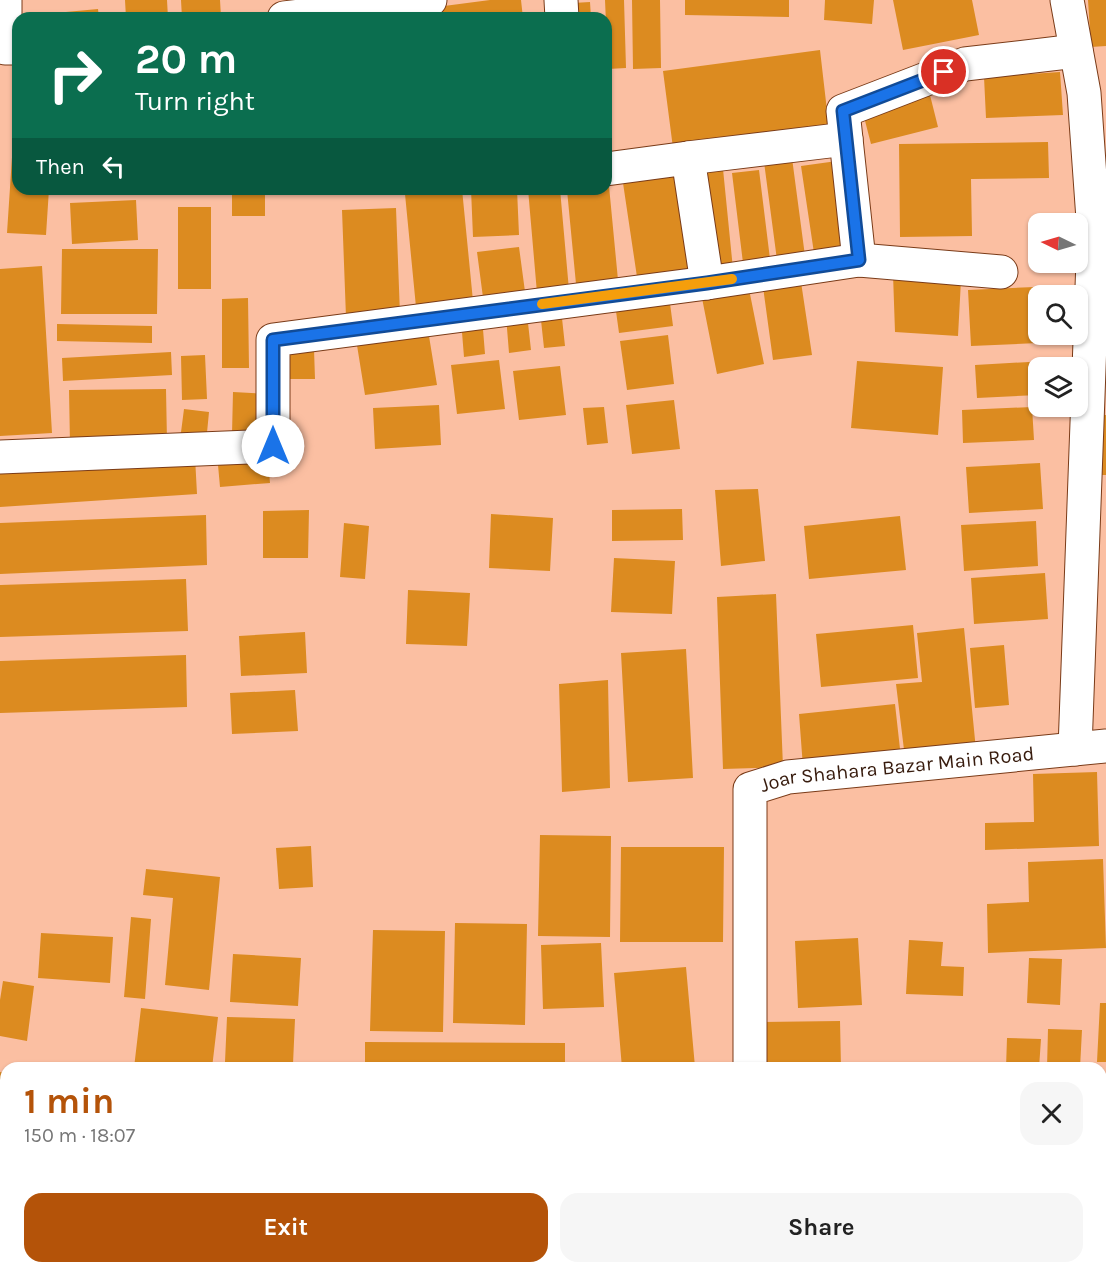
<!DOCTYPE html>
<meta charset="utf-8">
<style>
body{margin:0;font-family:Karla,sans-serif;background:#f6f6f6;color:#222;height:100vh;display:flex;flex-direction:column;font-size:22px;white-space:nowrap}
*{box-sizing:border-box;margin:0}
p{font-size:20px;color:#767676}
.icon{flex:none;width:33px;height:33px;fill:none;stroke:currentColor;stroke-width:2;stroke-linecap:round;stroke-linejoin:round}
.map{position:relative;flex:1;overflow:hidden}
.sheet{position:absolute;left:0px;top:1062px;width:1107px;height:212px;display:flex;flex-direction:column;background:#fff;border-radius:18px 18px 0 0;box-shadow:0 2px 4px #0004}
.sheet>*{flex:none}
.guide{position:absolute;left:12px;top:12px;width:600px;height:183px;border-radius:18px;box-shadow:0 2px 4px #0004;background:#0b6e4f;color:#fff;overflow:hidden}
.needle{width:39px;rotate:275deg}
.controls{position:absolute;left:1028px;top:213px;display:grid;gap:12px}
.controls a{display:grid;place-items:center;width:60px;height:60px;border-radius:12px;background:#fff;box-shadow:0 2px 4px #0004;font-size:30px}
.pin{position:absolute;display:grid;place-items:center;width:51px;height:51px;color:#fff;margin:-26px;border:3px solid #fff;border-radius:50%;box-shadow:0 2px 6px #0007}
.me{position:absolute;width:66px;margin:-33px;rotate:0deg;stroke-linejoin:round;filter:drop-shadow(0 0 4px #0008)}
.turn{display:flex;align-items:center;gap:21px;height:126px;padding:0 24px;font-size:27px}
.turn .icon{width:78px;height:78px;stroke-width:2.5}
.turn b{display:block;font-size:42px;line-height:51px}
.then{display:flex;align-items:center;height:57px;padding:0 24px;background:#0003;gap:12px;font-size:22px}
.round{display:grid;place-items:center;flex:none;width:63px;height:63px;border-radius:18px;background:#f6f6f6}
.head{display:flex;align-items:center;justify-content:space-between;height:102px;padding:0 24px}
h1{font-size:36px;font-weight:700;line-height:45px;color:#b45309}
.button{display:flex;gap:12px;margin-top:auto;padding:12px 24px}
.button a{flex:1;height:69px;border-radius:18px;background:#b45309;color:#fff;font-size:24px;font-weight:700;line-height:69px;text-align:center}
.button a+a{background:#f6f6f6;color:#222}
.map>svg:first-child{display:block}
.building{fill:#dc8b20}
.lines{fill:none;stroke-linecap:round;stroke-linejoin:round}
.street-casing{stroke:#7a3b18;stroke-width:35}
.street{stroke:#fff;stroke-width:33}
.route-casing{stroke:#114b97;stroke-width:15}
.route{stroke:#1a73e8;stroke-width:10}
.slow{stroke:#f59e0b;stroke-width:10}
.labels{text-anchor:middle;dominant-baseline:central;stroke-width:6;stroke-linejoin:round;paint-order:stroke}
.street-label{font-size:20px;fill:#371b0d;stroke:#fbbfa2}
</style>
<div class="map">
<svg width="1106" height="1273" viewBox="0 0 1106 1273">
<rect width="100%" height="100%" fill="#fbbfa2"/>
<path class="building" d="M 125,0 L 167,0 L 168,18 L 126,18 Z
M 181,0 L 220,0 L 221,17 L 182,18 Z
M 490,0 L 521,0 L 523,18 L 360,18 L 360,17 Z
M 605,0 L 624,0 L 626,68 L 608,69 Z
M 632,0 L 660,0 L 661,68 L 633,69 Z
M 685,0 L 789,0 L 789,17 L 685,15 Z
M 825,0 L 874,0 L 872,24 L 824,20 Z
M 893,0 L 972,0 L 979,35 L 903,50 Z
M 1088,0 L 1106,0 L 1106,46 L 1091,47 Z
M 590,2 L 591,18 L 574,18 L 573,3 Z
M 98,9 L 99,18 L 23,18 L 23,16 Z
M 820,50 L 829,128 L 673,148 L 663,71 Z
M 1060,72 L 1063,115 L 986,118 L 984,77 Z
M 930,95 L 938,127 L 871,144 L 863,113 Z
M 13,142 L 18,143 L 18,189 L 49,189 L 46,235 L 7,233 Z
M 1048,142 L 1049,178 L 971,179 L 972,236 L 900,237 L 899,144 Z
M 792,158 L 805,256 L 777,260 L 764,162 Z
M 837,161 L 849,248 L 814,253 L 801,166 Z
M 723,169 L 733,269 L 714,271 L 703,171 Z
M 759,170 L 770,259 L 743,263 L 732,173 Z
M 681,175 L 694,268 L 637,277 L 623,183 Z
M 609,186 L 618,280 L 576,284 L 567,190 L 606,189 L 606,187 Z
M 232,189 L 265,189 L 265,216 L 232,216 Z
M 462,189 L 473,301 L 416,307 L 405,194 Z
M 471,189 L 517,189 L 519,235 L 473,237 Z
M 528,189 L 560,189 L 569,290 L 537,293 Z
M 136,200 L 138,240 L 72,244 L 70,203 Z
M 178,207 L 211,207 L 211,289 L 178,289 Z
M 396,208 L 400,315 L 346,317 L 342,210 Z
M 519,247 L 526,299 L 484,305 L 477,252 Z
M 62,249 L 158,249 L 157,314 L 61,314 Z
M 42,266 L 52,433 L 0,436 L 0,269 Z
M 893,274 L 961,280 L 958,336 L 895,332 Z
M 801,282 L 812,355 L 773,360 L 763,287 Z
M 748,284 L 764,364 L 717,374 L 701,293 Z
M 1035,287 L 1038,343 L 971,346 L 968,290 Z
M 669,296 L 673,326 L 619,333 L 615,304 Z
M 248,298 L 249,368 L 222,368 L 222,299 Z
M 561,309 L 565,346 L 544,348 L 540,311 Z
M 527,314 L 531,350 L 509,353 L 506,316 Z
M 482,317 L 485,354 L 464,357 L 461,320 Z
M 57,324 L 152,326 L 152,343 L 57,341 Z
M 428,330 L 437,385 L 365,395 L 356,339 Z
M 668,335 L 674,384 L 627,390 L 620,341 Z
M 314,349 L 315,379 L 283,379 L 283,350 Z
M 171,352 L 172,375 L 63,381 L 62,358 Z
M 205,355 L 207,399 L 182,400 L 181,356 Z
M 499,360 L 505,409 L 457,414 L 451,365 Z
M 857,361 L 943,367 L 938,435 L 851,428 Z
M 1046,361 L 1047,368 L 1038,368 L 1038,395 L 977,398 L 975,365 Z
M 560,366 L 566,415 L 519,420 L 513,371 Z
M 166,389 L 167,442 L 70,444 L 69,390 Z
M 233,392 L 268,394 L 265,436 L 232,434 Z
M 674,400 L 680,449 L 632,454 L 626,405 Z
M 439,405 L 441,445 L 375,449 L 373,408 Z
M 604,407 L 608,443 L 587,445 L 583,408 Z
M 1032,407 L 1034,440 L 963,443 L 962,410 Z
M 184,409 L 209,412 L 206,443 L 180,440 Z
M 1094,415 L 1106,415 L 1106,475 L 1096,475 Z
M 195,457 L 197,494 L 0,507 L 0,470 Z
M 268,461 L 270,483 L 220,487 L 218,465 Z
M 1040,463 L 1043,509 L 969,513 L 966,467 Z
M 758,489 L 765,561 L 721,566 L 715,490 Z
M 682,509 L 683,540 L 612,541 L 612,510 Z
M 309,510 L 308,558 L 263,558 L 263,511 Z
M 491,514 L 553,518 L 550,571 L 489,568 Z
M 206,515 L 207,565 L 0,574 L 0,523 Z
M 900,516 L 906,570 L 809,579 L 804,526 Z
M 1036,521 L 1038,566 L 964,571 L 961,525 Z
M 344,523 L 369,526 L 365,579 L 340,577 Z
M 614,558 L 675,561 L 672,614 L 611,612 Z
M 1045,573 L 1048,619 L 974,624 L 971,578 Z
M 186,579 L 188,631 L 0,637 L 0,585 Z
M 408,590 L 470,593 L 467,646 L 406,644 Z
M 776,594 L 783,767 L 723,769 L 717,597 Z
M 913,625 L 918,678 L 821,687 L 816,634 Z
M 964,628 L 976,750 L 905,758 L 896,684 L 922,682 L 917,633 Z
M 305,632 L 307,673 L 241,676 L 239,636 Z
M 1004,645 L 1009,705 L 975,708 L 970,648 Z
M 686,649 L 693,778 L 628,782 L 621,653 Z
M 186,655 L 187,707 L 0,713 L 0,661 Z
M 608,680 L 610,788 L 562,792 L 559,684 Z
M 295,690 L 298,731 L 232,734 L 230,693 Z
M 895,704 L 901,758 L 803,767 L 799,714 Z
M 1097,772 L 1099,846 L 985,850 L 985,823 L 1034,822 L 1033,774 Z
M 540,835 L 611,836 L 610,937 L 538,936 Z
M 311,846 L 313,887 L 279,889 L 276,848 Z
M 621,847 L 724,847 L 723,942 L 620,942 Z
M 1103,859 L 1106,948 L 988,953 L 987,904 L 1029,902 L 1028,862 Z
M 146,869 L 220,877 L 209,990 L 165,985 L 173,898 L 143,895 Z
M 131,917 L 151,919 L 145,999 L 124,997 Z
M 455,923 L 527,924 L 525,1025 L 453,1023 Z
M 373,930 L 445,931 L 443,1032 L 370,1031 Z
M 41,933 L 113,937 L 110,983 L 38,978 Z
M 858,938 L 862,1005 L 798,1008 L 795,941 Z
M 909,940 L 943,942 L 941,966 L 964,967 L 963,996 L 906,994 Z
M 601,943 L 604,1007 L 543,1009 L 541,945 Z
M 233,954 L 301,958 L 298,1006 L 230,1002 Z
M 1029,958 L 1062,959 L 1060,1005 L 1027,1003 Z
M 686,967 L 695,1067 L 681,1068 L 622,1068 L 614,973 Z
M 3,981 L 34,986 L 27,1041 L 0,1036 L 0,1000 Z
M 1100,1003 L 1106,1003 L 1106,1062 L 1097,1062 Z
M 141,1008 L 218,1017 L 212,1068 L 134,1068 Z
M 227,1017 L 295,1019 L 293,1064 L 225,1062 Z
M 840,1021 L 841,1068 L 759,1068 L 758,1022 Z
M 1048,1029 L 1082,1030 L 1080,1068 L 1047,1068 Z
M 1007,1038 L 1041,1039 L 1039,1068 L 1006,1068 Z
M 365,1042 L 565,1043 L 565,1068 L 365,1068 Z
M 0,1072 L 6,1073 L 6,1154 L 0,1154 Z
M 1101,1117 L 1106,1117 L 1106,1176 L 1101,1176 Z
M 0,1172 L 6,1172 L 6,1232 L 0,1232 Z
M 1101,1192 L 1105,1192 L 1103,1244 L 1101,1244 Z
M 0,1253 L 6,1253 L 6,1268 L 37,1268 L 37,1273 L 0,1273 Z
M 66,1268 L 106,1268 L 106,1273 L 66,1273 Z
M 135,1268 L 216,1268 L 215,1273 L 135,1273 Z
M 222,1268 L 284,1268 L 283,1273 L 221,1273 Z
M 778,1268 L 922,1268 L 922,1273 L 778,1273 Z
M 929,1268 L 972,1268 L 971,1273 L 929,1273 Z
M 1025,1268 L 1059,1268 L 1059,1272 L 1025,1272 Z"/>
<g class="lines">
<defs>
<g id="street">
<path d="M 5,0 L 5,48 L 18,48"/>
<path d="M 561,0 L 562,18"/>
<path d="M 1067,0 L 1084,93 L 1094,233 L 1075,749"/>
<path d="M 284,18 L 430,0"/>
<path d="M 606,169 L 688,158"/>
<path d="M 859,260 L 843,111 L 965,64 L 1076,51"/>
<path d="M 707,283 L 688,158 L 846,139"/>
<path d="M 0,457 L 273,446 L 273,340 L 707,283 L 859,260 L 1001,272"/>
<path id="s1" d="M 750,1068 L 750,789 L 788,777 L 1106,746"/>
<path d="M 739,1273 L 740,1268"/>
</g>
</defs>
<use href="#street" class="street-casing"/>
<use href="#street" class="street"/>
</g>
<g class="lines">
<defs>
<path id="route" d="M 273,446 L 273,340 L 707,283 L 859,260 L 843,111 L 944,72"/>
</defs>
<use href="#route" class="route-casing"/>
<use href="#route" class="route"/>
<path class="slow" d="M 542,304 L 732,279"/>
</g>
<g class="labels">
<g class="street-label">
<text stroke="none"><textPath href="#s1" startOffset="428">Joar Shahara Bazar Main Road</textPath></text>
</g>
</g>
</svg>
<div class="controls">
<a><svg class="needle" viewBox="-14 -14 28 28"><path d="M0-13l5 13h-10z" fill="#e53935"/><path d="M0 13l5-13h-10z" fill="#767676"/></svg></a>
<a><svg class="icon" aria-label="search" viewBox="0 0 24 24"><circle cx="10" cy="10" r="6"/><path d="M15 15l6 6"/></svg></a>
<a><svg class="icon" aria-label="layers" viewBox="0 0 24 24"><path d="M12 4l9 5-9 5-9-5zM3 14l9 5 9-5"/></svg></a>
</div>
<div class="pin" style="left:944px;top:72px;background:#d93025"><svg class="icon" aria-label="arrive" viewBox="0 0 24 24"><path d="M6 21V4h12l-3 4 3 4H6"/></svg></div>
<svg class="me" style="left:273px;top:446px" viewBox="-20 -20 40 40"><circle r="19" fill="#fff"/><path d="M0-13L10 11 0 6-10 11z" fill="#1a73e8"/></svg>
<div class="guide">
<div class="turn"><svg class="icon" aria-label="right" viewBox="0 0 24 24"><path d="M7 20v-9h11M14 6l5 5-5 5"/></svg><div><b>20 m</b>Turn right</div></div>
<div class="then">Then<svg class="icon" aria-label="left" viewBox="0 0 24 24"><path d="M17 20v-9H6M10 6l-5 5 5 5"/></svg></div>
</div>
<section class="sheet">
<div class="head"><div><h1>1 min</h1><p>150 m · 18:07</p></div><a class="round"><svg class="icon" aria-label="close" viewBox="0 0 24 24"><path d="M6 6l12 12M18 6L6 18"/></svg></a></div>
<div class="button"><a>Exit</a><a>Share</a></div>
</section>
</div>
